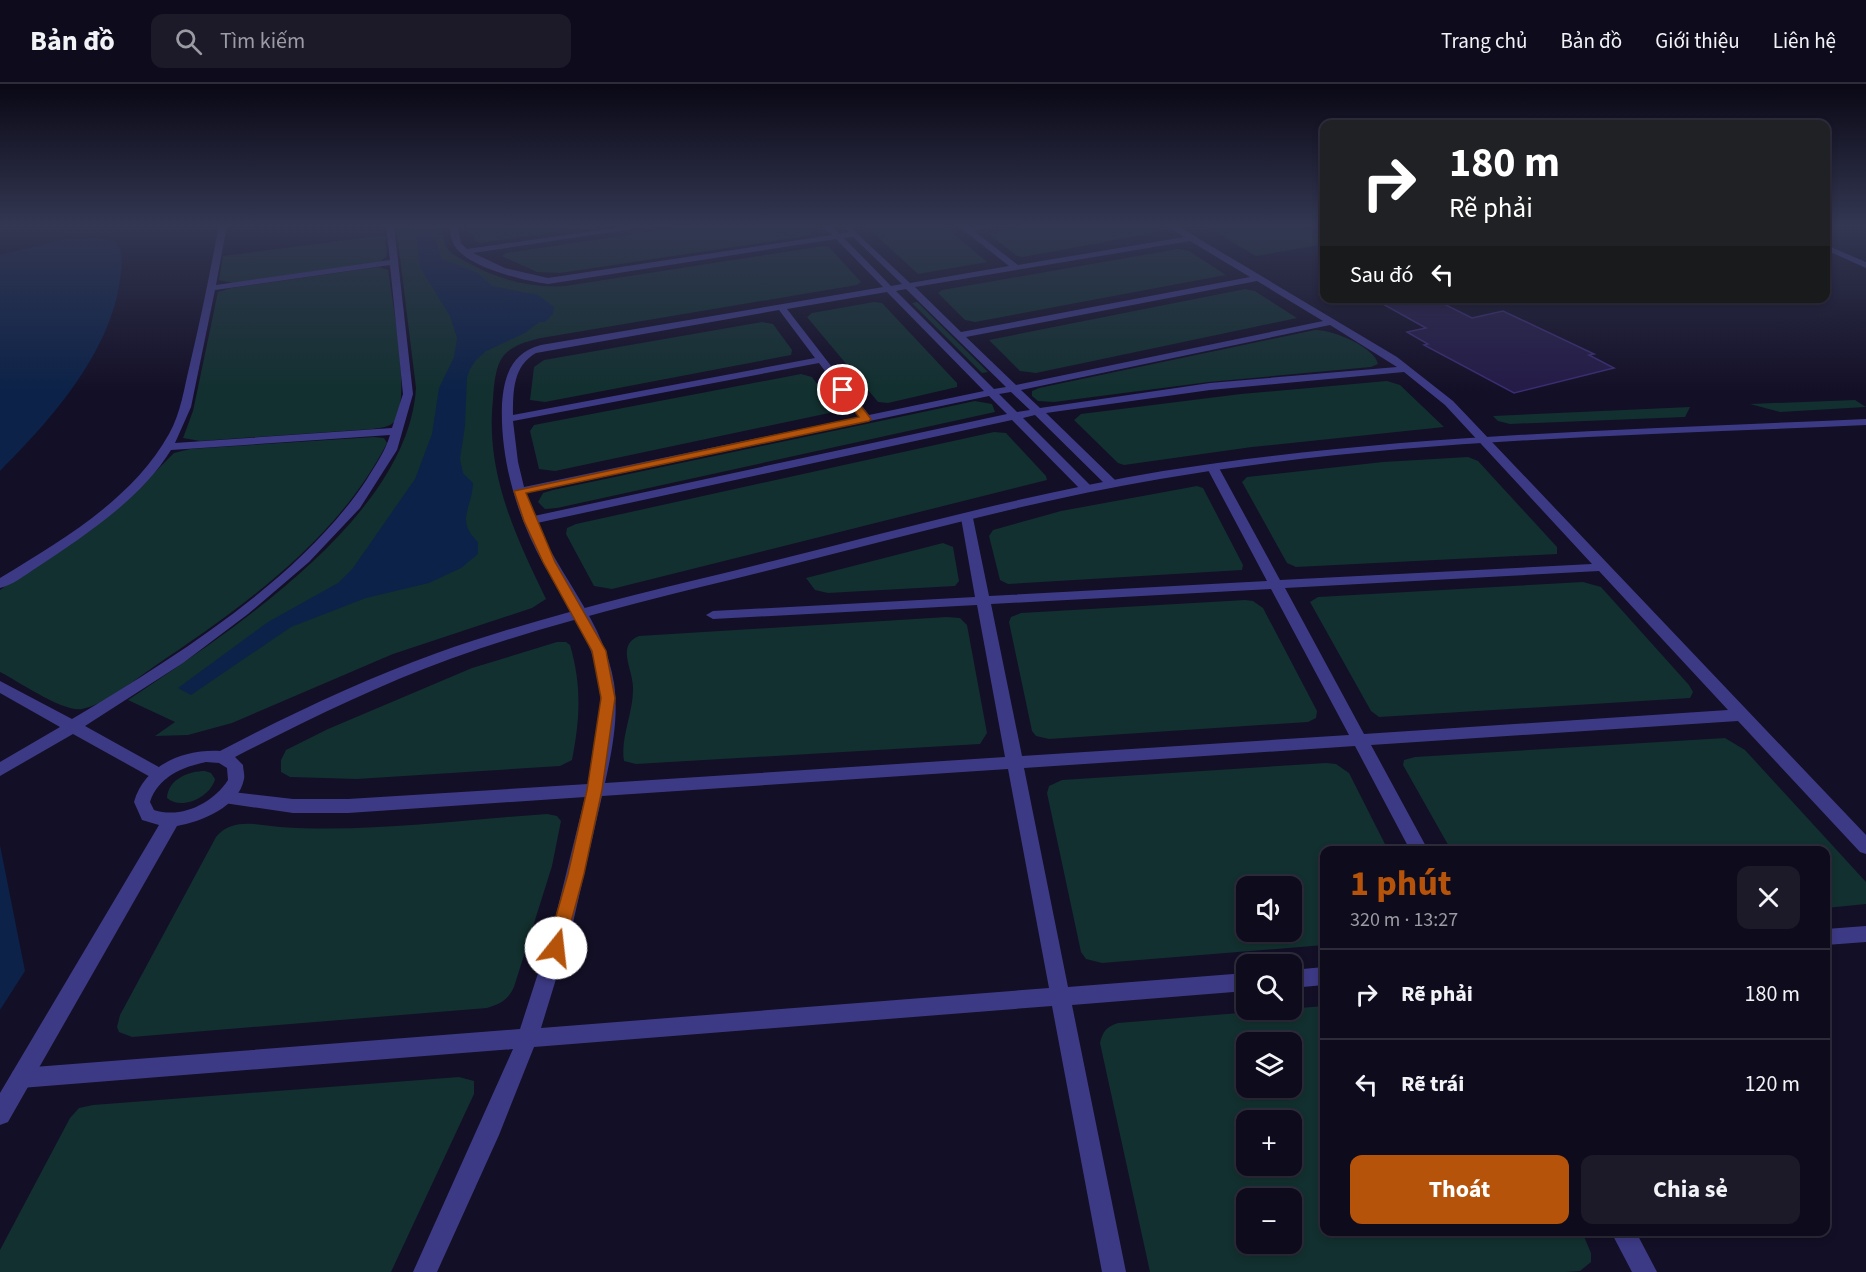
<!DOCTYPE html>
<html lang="vi">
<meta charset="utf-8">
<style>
body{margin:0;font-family:"Source Sans 3",sans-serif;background:#1c1929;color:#f1f3f6;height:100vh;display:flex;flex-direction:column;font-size:22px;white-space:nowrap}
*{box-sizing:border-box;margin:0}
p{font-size:20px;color:#9b9ba3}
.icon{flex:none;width:33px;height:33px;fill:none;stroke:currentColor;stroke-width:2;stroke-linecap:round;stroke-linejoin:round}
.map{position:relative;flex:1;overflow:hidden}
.drawer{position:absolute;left:1320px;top:762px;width:510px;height:390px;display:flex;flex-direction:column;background:#0e0b1c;border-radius:12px;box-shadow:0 3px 9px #0003,0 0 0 2px #2e2b3b}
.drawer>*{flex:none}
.top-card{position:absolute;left:1320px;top:36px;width:510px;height:183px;border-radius:12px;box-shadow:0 3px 9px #0003,0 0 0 2px #2e2b3b;background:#202124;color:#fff;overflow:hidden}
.fabs{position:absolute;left:1236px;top:792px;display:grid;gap:12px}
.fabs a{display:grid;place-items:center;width:66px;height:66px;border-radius:12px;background:#0e0b1c;box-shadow:0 3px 9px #0003,0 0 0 2px #2e2b3b;font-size:30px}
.pin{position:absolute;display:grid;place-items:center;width:51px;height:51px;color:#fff;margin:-26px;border:3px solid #fff;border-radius:50%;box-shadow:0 2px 6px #0007}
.me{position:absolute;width:66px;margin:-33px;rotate:16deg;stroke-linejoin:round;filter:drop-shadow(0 0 4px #0008)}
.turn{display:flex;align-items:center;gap:21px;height:126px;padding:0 30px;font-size:27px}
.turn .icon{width:78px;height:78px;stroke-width:2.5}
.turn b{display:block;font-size:42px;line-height:51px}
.then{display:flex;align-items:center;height:57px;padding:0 30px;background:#0003;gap:12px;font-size:22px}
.round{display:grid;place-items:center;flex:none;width:63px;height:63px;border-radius:12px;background:#1c1929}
.head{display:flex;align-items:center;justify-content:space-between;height:102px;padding:0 30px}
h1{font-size:36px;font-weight:700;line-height:45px;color:#b45309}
.action{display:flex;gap:12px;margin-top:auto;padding:12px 30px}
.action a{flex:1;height:69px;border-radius:12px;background:#b45309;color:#fff;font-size:24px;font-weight:700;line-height:69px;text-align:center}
.action a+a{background:#1c1929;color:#f1f3f6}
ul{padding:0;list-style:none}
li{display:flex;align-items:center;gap:18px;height:90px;padding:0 30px;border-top:2px solid #2e2b3b}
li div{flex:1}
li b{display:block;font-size:22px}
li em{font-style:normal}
header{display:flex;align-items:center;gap:36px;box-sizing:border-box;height:84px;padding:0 30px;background:#0e0b1c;border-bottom:2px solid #2e2b3b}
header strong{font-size:28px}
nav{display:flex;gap:33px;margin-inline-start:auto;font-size:21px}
.search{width:420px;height:54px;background:#1c1929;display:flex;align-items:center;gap:15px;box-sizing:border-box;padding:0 21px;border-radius:12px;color:#9b9ba3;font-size:22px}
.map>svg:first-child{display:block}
.green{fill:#12302f;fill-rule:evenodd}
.water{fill:#0c2248}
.building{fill:#241b47;stroke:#3b2d73;stroke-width:1.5}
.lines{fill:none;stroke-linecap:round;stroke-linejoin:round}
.minor{fill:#3d3a85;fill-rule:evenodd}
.tertiary{fill:#3d3a85;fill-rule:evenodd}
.route{fill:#b45309;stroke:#753606;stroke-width:1.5}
</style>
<header>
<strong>Bản đồ</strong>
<div class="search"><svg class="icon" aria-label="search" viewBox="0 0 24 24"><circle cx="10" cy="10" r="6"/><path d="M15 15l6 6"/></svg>Tìm kiếm</div>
<nav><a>Trang chủ</a><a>Bản đồ</a><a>Giới thiệu</a><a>Liên hệ</a></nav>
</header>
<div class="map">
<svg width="1866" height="1188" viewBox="0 0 1866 1188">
<rect width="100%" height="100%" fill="#130f26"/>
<path class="green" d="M 396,141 L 441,141 L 445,161 L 451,169 C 486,191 524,205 565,202 L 823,162 L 829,163 L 861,198 L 857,201 L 541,254 C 528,257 513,261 504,271 C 495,282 494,301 493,315 C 485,388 515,451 546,515 L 532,524 L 393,570 L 232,639 L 188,651 L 155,652 L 175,638 L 128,616 C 227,549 408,434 416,304 Z
M 470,141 L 609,141 L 480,159 L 475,157 Z
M 694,141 L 808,141 L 814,148 L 807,152 L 560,189 L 537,188 L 502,172 L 506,169 Z
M 865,141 L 943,141 L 987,178 L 918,190 Z
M 1032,141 L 1148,141 L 1159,148 L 1023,173 L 1017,172 L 989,150 Z
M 1204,141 L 1300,141 L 1324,154 L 1324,160 L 1256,172 Z
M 385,151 L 387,172 L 380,178 L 233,199 L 219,196 L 223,172 Z
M 1178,165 L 1189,167 L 1226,191 L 975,238 L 965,236 L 938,209 L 942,206 Z
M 378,183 L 388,186 C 392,216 411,314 395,337 C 390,343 380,344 373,345 L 200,357 L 183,354 L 193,327 L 218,208 L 231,204 Z
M 1245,205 L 1255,207 L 1297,234 L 1036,289 L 1020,287 L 989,256 Z
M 874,218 L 882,219 L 957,299 L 957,303 L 888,319 L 878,318 L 807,233 L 812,229 Z
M 917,218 L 988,288 L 982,289 L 912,219 Z
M 762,238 L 773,240 L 792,266 L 791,271 L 545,318 L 530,316 L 534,283 L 544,276 Z
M 1315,246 C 1331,245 1375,263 1378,280 L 1371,283 L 1209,298 L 1054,318 L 1038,317 L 1032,312 L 1032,307 L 1039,304 Z
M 801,290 L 812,293 L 835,324 L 834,328 L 555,387 L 539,385 L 530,347 L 534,341 Z
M 1387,297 L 1400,301 L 1444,343 L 1252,363 L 1124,381 L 1118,379 L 1074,336 L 1081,330 L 1241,310 Z
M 1855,316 L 1866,323 L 1780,328 L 1750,320 Z
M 975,317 L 992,320 L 995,328 L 557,424 L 545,425 L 538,418 L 543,409 L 553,406 Z
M 1690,323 L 1685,333 L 1510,340 L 1498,337 L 1493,332 Z
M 994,348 L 1006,349 L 1046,392 L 1047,396 L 612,505 L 594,502 L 566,450 L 567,444 L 576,440 Z
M 374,353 L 384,354 L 387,359 C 337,457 241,524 152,584 C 132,598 106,620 82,625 C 64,629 18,597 0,588 L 0,506 L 142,401 L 174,369 L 190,365 Z
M 1468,373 L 1478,377 L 1557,463 L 1557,470 L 1296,483 L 1287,479 L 1242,398 L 1247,393 L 1383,378 Z
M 1197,402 L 1203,404 L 1243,481 L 1242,486 L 1008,500 L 1000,496 L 989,452 L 993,446 L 1061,427 Z
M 943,459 L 953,463 L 959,497 L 955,502 L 828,509 L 815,506 L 806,494 Z
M 1583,498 L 1601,503 L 1689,601 L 1693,608 L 1690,614 L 1379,633 L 1371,627 L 1310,518 L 1318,513 Z
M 1245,516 L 1253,517 L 1263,524 L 1317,627 L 1316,634 L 1308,638 L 1049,655 L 1036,652 L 1032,647 L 1009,538 L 1011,533 L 1021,529 Z
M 947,533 L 960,534 L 967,541 L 987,649 L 980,660 L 636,680 L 624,677 C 620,655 633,629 633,606 C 634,586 615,562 639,552 Z
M 557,558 L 566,558 L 570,561 C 582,602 580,635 572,676 L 560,682 L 357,695 L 290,693 L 281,688 L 281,676 L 286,666 L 328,645 L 472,584 Z
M 1725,654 L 1745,666 L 1866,798 L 1866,820 L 1826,824 L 1826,766 L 1451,766 L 1403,681 L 1404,676 L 1415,673 Z
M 1326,679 L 1336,680 L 1349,689 L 1388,766 L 1324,766 L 1324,861 L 1102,879 L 1086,875 L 1081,868 L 1047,709 L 1049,702 L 1062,696 ZM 1246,802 L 1292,802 L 1292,848 L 1246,848 Z
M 205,687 L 211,689 L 215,695 C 211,713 181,727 167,714 C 168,695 189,687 205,687 Z
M 547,730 L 557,732 L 561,737 L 552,782 L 514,903 C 508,916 500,920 487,924 L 132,953 L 119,948 L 117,943 L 120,931 L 216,753 C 232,733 258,741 280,743 C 368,749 459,736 547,730 Z
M 1324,922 L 1324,1148 L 1582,1148 L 1591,1169 L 1591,1178 L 1580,1187 L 1566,1188 L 1150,1188 L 1100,959 C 1103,947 1106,943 1118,939 ZM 1246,958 L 1292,958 L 1292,1004 L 1246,1004 ZM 1246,1036 L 1292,1036 L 1292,1082 L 1246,1082 ZM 1246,1114 L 1292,1114 L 1292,1160 L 1246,1160 Z
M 459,993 L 474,997 L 474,1010 L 391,1188 L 0,1188 L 0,1166 L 70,1034 L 79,1024 L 93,1021 Z"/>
<path class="water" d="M 415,141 L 432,141 L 441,175 L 478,189 L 492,202 L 538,211 L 554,223 L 553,230 L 545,238 L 539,238 L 525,249 L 486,267 L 476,276 L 470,285 L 467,294 L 465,342 L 460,375 L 463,389 L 473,399 C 472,425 455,436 478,458 L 478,470 L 461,484 L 429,499 L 366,514 L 291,543 L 191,611 L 178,604 L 268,538 L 338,499 L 353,484 L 415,395 L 432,350 L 439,304 L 454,273 L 457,254 L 450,232 L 420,183 Z
M 98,154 L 115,158 C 124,166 122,178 121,188 C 114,265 53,334 0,387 L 0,171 L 65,155 Z
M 0,761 L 25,887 L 0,926 Z"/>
<path class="building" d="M 1372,214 L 1432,214 L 1472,234 L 1503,227 L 1594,270 L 1589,271 L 1614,284 L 1514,309 L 1424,261 L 1428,260 L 1407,248 L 1426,244 Z"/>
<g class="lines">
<path class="minor" d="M 219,141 L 227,141 L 216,201 L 390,176 L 386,141 L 394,141 L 413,310 L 397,366 L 360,424 L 309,478 L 248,530 L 183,579 L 85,642 L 166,687 L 168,691 L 166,695 L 154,695 L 73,650 L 0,692 L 0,678 L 60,643 L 0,609 L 0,597 L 72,635 C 174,574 301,495 367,395 C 376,380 385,368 390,351 L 171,366 C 140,416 84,452 36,484 C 25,491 13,501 0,504 L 0,494 C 61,457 133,415 169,350 C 181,329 184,304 190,280 C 201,234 210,188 219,141 ZM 390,181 L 403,310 L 392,344 L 175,359 L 191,323 L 215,206 Z
M 449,141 L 457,141 L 461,159 L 467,165 L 635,141 L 658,141 L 473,169 L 505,184 L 548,194 L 832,151 L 822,141 L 831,141 L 839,150 L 849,148 L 845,144 L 849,142 L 910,199 L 1009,182 L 957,141 L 969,143 L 997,141 L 974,147 L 1018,181 L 1184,153 L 1166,141 L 1176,141 L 1397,273 L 1453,317 L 1866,751 L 1866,770 L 1860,768 L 1738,637 L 1371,661 L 1428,766 L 1410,766 L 1355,662 L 1024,684 L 1068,903 L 1246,889 L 1246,907 L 1072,921 L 1126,1188 L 1102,1188 L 1052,922 L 534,963 L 499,1051 L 437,1188 L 413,1188 L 513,965 L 21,1004 L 13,1001 L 10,994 L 13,987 L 21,984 L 520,945 L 553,843 L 585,713 L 348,729 L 293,729 L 224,719 L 218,718 L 216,713 L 218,708 L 224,707 L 293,715 L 348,715 L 588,700 C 596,662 606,621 596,583 C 586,545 563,515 544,481 C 517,433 500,376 502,320 C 504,292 511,269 541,261 L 883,203 L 836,155 L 548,200 C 524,197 471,184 456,164 C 451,158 451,149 449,141 ZM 853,153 L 902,200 L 891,202 L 844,154 ZM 1190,157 L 1250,193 L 961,248 L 915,203 ZM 1257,197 L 1323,237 L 1016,301 L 966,253 ZM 906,205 L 1006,303 L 994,305 L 896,207 ZM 887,208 L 984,307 L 869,331 L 787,225 ZM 779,226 L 815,274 L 513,331 C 513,307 513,282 536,269 ZM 1330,241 L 1397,283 L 1210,299 L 1040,324 L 1021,306 ZM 819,279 L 859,333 L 524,403 L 518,378 L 513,337 ZM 1404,288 L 1445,321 L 1592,480 L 1280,496 L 1219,384 L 1213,380 L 1207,384 L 1267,497 L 989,512 L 973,434 L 967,430 L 961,434 L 975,513 L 713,527 L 706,531 L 713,535 L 977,521 L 1005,673 L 605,699 C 612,667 619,632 614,599 C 605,540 560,493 537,439 L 1012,336 L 1082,407 L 1086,408 L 1092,404 L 1090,401 L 1023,334 L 1035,331 L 1107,402 L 1111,403 L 1117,399 L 1115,396 L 1046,329 L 1210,306 ZM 1011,308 L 1030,326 L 1017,328 L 999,310 ZM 989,312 L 1007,330 L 534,432 L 526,409 ZM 1599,487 L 1728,626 L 1364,650 L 1285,504 ZM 1271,505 L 1349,651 L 1022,672 L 991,520 ZM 1008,685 L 1049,904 L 541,944 L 572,843 L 602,712 Z
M 1826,161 L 1866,178 L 1866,184 L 1826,166 Z
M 1866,842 L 1866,858 L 1826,861 L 1826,845 Z
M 1324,883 L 1324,901 L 1292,904 L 1292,886 Z
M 1611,1148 L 1636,1148 L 1657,1188 L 1632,1188 Z"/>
<path class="tertiary" d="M 1866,335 L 1866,341 C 1631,352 1393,355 1160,395 C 1030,417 902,453 774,485 C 665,512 556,537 450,575 C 376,602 305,637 235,673 L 243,681 C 243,685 245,691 244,695 C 239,723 200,738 177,742 L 8,1038 L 0,1041 L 0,1009 L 159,741 L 142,736 L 134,718 C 144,681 184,665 220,667 C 291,630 362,596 437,569 C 547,530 660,505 773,477 C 902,445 1031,409 1163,387 C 1395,350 1631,346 1866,335 ZM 206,678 L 219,679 L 227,684 L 228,696 C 213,719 182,735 154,726 L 150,718 C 158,693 182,683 206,678 Z"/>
</g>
<linearGradient id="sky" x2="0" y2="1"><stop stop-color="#0a0815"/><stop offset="0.46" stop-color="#333752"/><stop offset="1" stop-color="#333752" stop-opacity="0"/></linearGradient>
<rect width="1866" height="308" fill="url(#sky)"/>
<path class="route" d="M 840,304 L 847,304 L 871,335 L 869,337 L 526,409 L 555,478 L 606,567 L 615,614 L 602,706 L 584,790 L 564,864 L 562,869 L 556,871 L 549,869 L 547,864 L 568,790 L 587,706 L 601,614 L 592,567 L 543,478 L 524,437 L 514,407 L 859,333 L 839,306 Z"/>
</svg>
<div class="fabs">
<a><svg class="icon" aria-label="sound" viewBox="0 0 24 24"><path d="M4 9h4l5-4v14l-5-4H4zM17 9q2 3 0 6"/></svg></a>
<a><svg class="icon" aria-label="search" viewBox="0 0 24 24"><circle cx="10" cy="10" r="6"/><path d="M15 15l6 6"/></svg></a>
<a><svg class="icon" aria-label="layers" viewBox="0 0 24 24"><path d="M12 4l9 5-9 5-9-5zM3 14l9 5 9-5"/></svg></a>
<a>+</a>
<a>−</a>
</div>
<div class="pin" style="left:843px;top:306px;background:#d93025"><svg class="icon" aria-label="arrive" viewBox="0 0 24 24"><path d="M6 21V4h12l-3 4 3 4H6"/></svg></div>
<svg class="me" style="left:556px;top:864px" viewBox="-20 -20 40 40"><circle r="19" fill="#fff"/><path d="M0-13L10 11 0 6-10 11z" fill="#b45309"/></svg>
<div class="top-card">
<div class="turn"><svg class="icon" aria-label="right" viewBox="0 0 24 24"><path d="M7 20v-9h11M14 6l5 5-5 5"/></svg><div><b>180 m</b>Rẽ phải</div></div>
<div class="then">Sau đó<svg class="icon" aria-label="left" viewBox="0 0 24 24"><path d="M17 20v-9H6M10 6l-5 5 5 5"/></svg></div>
</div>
<section class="drawer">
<div class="head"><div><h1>1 phút</h1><p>320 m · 13:27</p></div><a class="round"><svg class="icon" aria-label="close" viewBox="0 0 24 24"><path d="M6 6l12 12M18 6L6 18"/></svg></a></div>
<ul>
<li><svg class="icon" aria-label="right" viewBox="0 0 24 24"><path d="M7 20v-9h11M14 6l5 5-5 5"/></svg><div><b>Rẽ phải</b></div><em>180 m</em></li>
<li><svg class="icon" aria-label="left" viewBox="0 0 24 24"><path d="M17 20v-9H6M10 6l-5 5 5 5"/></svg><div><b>Rẽ trái</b></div><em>120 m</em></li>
</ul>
<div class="action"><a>Thoát</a><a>Chia sẻ</a></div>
</section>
</div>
